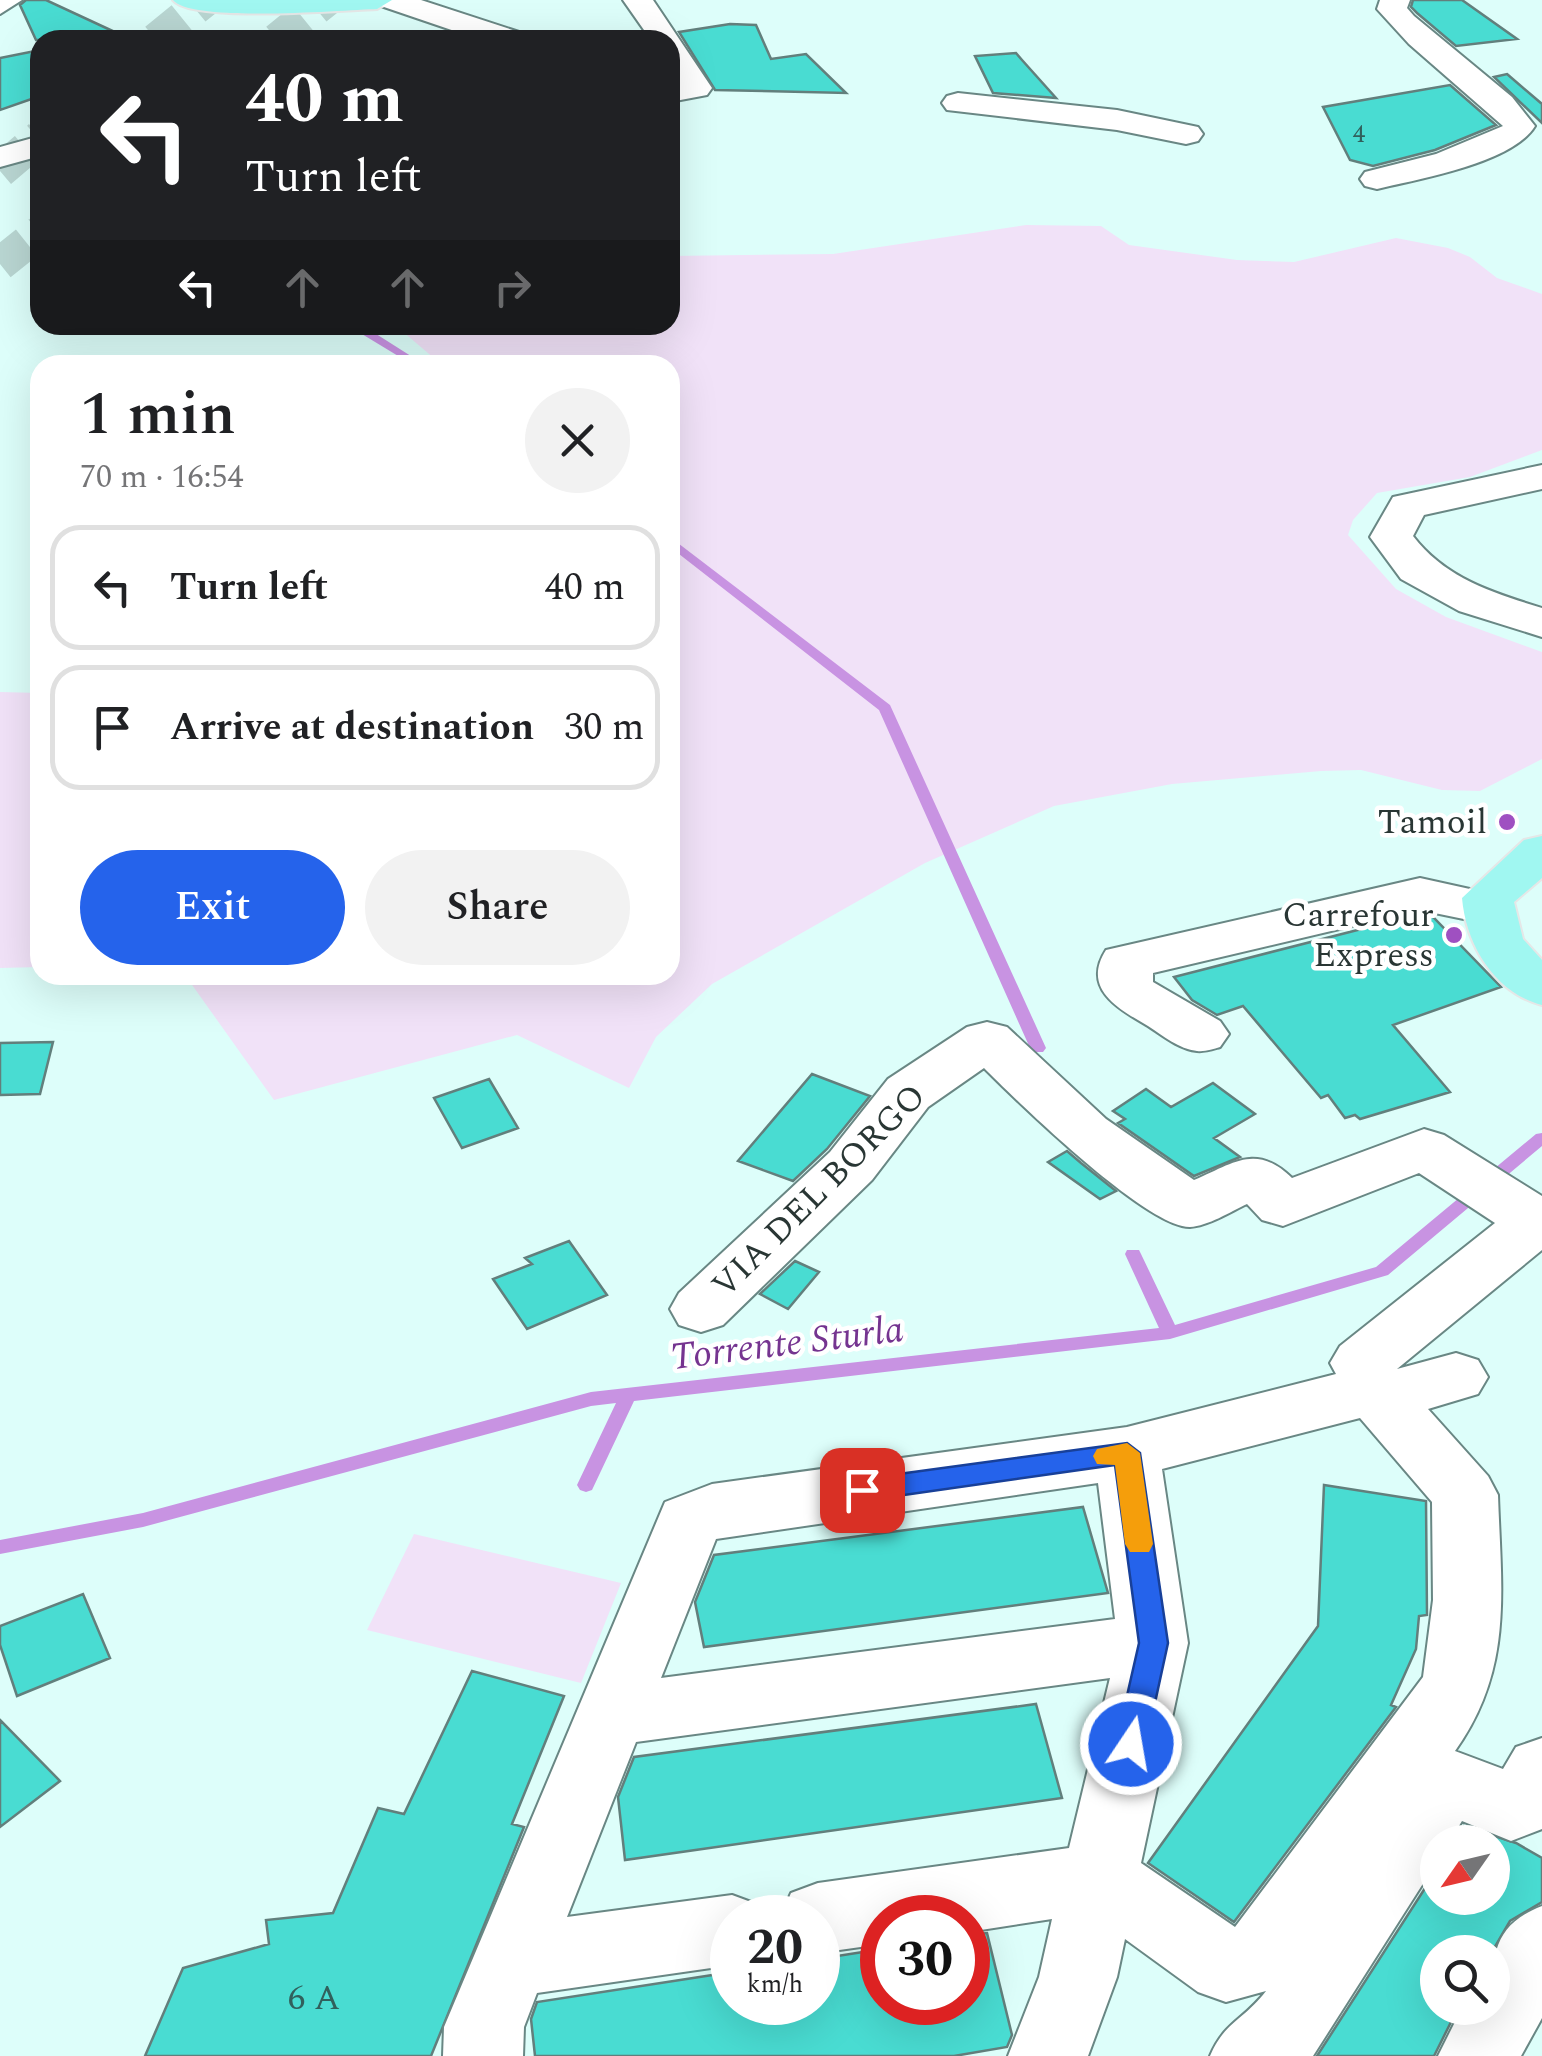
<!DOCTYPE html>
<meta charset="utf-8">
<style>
body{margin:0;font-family:Spectral,serif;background:#f2f2f2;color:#202124;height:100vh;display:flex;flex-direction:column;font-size:38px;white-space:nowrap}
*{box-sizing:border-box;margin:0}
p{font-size:32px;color:#757577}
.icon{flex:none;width:55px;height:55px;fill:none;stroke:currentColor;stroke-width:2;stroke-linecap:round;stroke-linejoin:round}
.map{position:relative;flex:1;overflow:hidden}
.details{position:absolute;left:30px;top:355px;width:650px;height:630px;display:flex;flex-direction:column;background:#fff;border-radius:30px;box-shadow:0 10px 40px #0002}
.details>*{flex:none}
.guide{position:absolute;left:30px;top:30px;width:650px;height:305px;border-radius:30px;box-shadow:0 10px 40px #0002;background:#202124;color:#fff;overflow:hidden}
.needle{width:65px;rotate:236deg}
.controls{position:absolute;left:1420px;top:1825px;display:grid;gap:20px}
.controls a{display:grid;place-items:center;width:90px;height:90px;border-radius:50%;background:#fff;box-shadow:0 10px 40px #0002;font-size:50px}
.speed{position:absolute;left:710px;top:1895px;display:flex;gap:20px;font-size:50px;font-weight:700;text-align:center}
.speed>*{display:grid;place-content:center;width:130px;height:130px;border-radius:50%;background:#fff;box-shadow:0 10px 40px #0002;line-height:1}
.speed small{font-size:25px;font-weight:400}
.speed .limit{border:15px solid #d22;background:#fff;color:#111}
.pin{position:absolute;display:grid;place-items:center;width:85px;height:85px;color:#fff;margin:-42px;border-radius:20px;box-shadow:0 5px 15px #0006}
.me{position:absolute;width:110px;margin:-55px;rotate:12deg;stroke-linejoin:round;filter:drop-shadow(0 0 8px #0008)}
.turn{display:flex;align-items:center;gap:35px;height:210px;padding:0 50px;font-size:45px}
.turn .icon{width:130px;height:130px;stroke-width:2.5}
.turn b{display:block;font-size:70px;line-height:85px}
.lanes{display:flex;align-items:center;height:95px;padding:0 50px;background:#0003;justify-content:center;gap:50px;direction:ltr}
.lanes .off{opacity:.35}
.round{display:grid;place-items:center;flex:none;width:105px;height:105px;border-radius:52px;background:#f2f2f2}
.overview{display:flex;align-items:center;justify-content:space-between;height:170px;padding:0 50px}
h1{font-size:60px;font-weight:600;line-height:75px}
.action{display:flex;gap:20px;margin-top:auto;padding:20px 50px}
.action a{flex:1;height:115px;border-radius:60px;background:#2563eb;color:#fff;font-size:40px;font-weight:600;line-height:115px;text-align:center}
.action a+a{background:#f2f2f2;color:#202124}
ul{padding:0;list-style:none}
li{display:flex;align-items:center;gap:30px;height:125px;margin:0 20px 15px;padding:0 30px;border:5px solid #e0e0e0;border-radius:30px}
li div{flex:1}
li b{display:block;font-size:38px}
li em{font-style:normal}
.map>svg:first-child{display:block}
.green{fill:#f1e2f8}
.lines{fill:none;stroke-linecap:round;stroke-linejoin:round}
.stream{fill:#c893e2;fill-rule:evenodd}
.building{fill:#49dcd2;stroke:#627f7c;stroke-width:2.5}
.highway-tunnel{stroke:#b9d6d2;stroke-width:34;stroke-dasharray:34 16;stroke-linecap:butt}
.minor-casing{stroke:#698784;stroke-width:4}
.major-casing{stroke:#e5e7e7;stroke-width:4}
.minor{fill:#fff;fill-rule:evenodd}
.major{fill:#a0f7f1;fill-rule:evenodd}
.route{fill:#2563eb;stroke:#184099;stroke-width:2.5}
.slow{fill:#f59e0b}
.poi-dot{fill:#9f50c1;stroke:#fff;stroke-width:4}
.labels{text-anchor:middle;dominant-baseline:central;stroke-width:9;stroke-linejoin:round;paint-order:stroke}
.far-number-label{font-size:25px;fill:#31605c}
.poi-label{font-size:35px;fill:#293634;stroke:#fff;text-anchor:end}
.street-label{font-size:35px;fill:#293634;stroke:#fff}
.near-number-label{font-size:35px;fill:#31605c}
.water-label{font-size:38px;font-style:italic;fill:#753490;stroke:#fff}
</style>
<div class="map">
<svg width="1542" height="2056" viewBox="0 0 1542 2056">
<rect width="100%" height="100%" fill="#ddfefa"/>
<path class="green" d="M 1026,225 L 1101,226 L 1129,245 L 1237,260 L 1294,262 L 1396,238 L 1448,248 L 1470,257 L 1497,278 L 1542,294 L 1542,450 L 1470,477 L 1377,493 L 1353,520 L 1348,535 L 1396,589 L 1446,617 L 1542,652 L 1542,759 L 1480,791 L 1442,790 L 1361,770 L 1321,771 L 1172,784 L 1054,806 L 925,863 L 712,984 L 656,1037 L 629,1088 L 517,1035 L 274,1100 L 185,975 L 670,975 L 670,365 L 442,365 L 395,325 L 670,325 L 670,256 L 833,254 Z
M 0,692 L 40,693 L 40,967 L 0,968 Z
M 414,1534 L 621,1583 L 581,1683 L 367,1630 Z"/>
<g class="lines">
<path class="stream" d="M 352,325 L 362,325 L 425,365 L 413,365 L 352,328 Z
M 670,537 L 890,705 L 1046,1048 L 1043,1052 L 1033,1052 L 1030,1048 L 879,710 L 670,547 Z
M 1542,1133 L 1542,1146 L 1388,1275 L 1170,1339 L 634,1401 L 592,1490 L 586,1492 L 580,1490 L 577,1485 L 616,1403 L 591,1406 L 143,1527 L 0,1554 L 0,1540 L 143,1513 L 591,1392 L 1159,1328 L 1125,1254 L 1127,1250 L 1139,1250 L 1141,1254 L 1175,1325 L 1376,1267 L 1536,1134 Z"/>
</g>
<path class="building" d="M 26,0 L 46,0 L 132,40 L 36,40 L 20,5 Z
M 1413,0 L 1462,0 L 1517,39 L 1456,46 L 1417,13 L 1411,7 Z
M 730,24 L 756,25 L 771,59 L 806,54 L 846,93 L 715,90 L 679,32 Z
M 40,50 L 40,96 L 0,110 L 0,58 Z
M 1016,53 L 1022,60 L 1056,98 L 993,93 L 975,56 Z
M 1507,74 L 1542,104 L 1542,123 L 1494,77 Z
M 1450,85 L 1496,125 L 1435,150 L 1373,166 L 1350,160 L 1323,107 Z
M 1420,914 L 1433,917 L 1501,987 L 1393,1025 L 1450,1092 L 1360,1119 L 1355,1115 L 1345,1118 L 1328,1095 L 1321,1098 L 1243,1006 L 1217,1015 L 1192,1000 L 1174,977 Z
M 53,1042 L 40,1094 L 0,1095 L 0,1043 Z
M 812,1074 L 870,1096 L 827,1149 L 793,1181 L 738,1161 Z
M 489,1079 L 518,1128 L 462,1148 L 434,1098 Z
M 1213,1083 L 1255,1114 L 1214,1138 L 1240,1157 L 1194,1176 L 1118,1123 L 1125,1119 L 1113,1111 L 1146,1089 L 1171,1107 Z
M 1067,1151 L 1081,1163 L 1116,1191 L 1100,1199 L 1048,1162 Z
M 569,1241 L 607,1295 L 527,1329 L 493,1279 L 532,1264 L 525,1258 Z
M 795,1261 L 819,1272 L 788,1309 L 760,1294 Z
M 1324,1485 L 1426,1501 L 1427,1615 L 1419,1616 L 1416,1649 L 1391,1705 L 1396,1707 L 1234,1922 L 1148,1863 L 1318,1626 Z
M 1083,1507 L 1108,1593 L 704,1647 L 695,1602 L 714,1555 Z
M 83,1594 L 110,1658 L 17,1696 L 0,1645 L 0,1626 Z
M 472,1671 L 564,1696 L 512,1824 L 524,1827 L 431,2056 L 145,2056 L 183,1968 L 269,1944 L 266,1920 L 333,1913 L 378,1808 L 404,1814 Z
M 1036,1704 L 1062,1798 L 625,1860 L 618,1797 L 634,1757 Z
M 0,1720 L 60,1781 L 0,1827 Z
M 1464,1826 L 1516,1843 L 1542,1858 L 1542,1902 L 1510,1921 L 1492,1952 L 1438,1952 L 1438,2008 L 1458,2008 L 1434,2056 L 1317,2056 L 1438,1868 L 1438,1898 L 1492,1898 L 1492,1842 L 1453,1842 Z
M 987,1933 L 1012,2035 L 1007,2047 L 954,2056 L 535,2056 L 531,2019 L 537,2002 L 732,1972 L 732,2002 L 818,2002 L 818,1959 L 882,1949 L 882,2002 L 968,2002 L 968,1935 Z"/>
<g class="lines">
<path class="highway-tunnel" d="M 156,40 L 205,0
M 277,40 L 326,0
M 0,171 L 40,137
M 0,264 L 40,232"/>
<defs>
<path id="minor" d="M 0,0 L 22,0 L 0,14 Z
M 377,0 L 421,0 L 522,33 L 526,40 L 481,40 L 381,6 Z
M 623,0 L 653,0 L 712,88 L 707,95 L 670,102 L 670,82 L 676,81 L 670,71 L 670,40 L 651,40 Z
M 1380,0 L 1410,0 L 1407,8 L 1414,16 L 1512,97 L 1535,126 C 1513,163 1419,179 1377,189 L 1365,186 L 1360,179 L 1365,172 L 1436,154 L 1503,126 L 1409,44 L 1377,9 Z
M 958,93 L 1117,110 L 1198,127 L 1203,134 L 1198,141 L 1186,144 L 1117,130 L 947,110 L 942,103 L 947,96 Z
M 40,136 L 40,156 L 0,167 L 0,147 Z
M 1542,465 L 1542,489 L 1424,515 L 1413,536 C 1445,578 1493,593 1542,608 L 1542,637 L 1459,611 L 1401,579 L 1370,537 L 1393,497 Z
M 1420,878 L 1506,897 L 1514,908 L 1506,919 L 1488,924 L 1420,910 L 1153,973 L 1153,982 L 1220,1021 L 1229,1034 L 1220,1047 C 1213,1049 1205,1052 1197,1051 C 1179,1049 1163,1036 1148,1026 C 1119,1009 1081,989 1106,950 Z
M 987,1022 L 1007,1027 L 1106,1119 L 1194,1180 C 1234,1163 1256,1143 1292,1178 L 1424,1129 L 1444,1135 L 1542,1196 L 1542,1250 L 1397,1369 L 1456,1353 L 1478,1360 L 1488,1377 L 1478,1394 L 1428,1409 L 1488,1476 L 1498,1495 C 1501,1590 1514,1669 1455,1751 L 1503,1769 L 1516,1747 L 1542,1738 L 1542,1829 L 1511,1841 L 1462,1821 L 1449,1842 L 1438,1842 L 1438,1860 L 1313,2056 L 1210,2056 C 1225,2021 1243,2021 1266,1991 L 1226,2002 L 1198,1992 L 1125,1939 L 1117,1977 L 1088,2056 L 1008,2056 L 1039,1977 L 1052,1919 L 968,1932 L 968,1918 L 882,1918 L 882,1944 L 818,1953 L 818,1918 L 780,1918 L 791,1893 L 818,1883 L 1069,1848 L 1110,1678 L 636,1742 L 567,1917 L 732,1895 L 759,1905 L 765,1918 L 732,1918 L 732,1965 L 537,1993 L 524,2027 L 523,2056 L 443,2056 L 444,2027 L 665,1502 L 712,1484 L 1127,1427 L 1336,1374 L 1330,1363 L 1340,1346 L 1495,1223 L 1419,1173 L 1283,1226 L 1262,1220 L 1247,1204 C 1230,1212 1208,1226 1190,1227 C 1147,1228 1017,1101 984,1068 L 928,1107 L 872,1180 L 723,1325 L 701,1332 L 679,1325 L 670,1309 L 679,1293 L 830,1152 L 888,1079 L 967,1027 ZM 1360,1418 L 1432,1502 L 1433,1600 L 1423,1677 L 1235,1927 L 1141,1863 L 1188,1643 L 1162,1469 ZM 1098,1483 L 1115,1619 L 661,1678 L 716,1539 Z
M 1542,1906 L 1542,2018 L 1521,2056 L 1438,2056 L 1462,2008 L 1492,2008 C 1492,1958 1491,1926 1542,1906 Z"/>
<path id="major" d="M 173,0 L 392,0 L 377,9 C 344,10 190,23 173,0 Z
M 1542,836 L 1542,878 L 1514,902 L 1523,939 L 1542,960 L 1542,1005 C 1495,993 1466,945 1462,898 L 1524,840 Z"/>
</defs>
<use href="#minor" class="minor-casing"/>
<use href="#major" class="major-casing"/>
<use href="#minor" class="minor"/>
<use href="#major" class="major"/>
</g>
<path class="route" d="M 1127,1443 L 1140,1453 L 1168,1643 L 1146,1744 L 1142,1753 L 1131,1757 L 1121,1753 L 1116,1744 L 1139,1643 L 1115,1465 L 862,1501 L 853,1498 L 849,1490 L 853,1482 L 862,1479 Z"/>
<path class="slow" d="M 1127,1443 L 1140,1453 L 1153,1544 L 1149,1552 L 1130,1552 L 1125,1544 L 1115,1465 L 1097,1464 L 1093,1456 L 1097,1449 Z"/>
<g class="poi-dot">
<circle cx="1507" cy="822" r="10"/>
<circle cx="1454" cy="935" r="10"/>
</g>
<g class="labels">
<g class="far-number-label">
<text x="1359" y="135">4</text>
</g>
<g class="poi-label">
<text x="1487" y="822">Tamoil</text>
<text x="1434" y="915">Carrefour<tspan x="1434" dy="40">Express</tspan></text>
</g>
<g class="street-label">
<text transform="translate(819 1191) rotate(-45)">VIA DEL BORGO</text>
</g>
<g class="near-number-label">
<text x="314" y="1998">6 A</text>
</g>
<g class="water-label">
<text transform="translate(787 1344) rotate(-7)">Torrente Sturla</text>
</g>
</g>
</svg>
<div class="controls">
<a><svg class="needle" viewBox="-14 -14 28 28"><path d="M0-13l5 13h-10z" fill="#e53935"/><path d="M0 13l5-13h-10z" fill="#757577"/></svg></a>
<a><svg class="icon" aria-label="search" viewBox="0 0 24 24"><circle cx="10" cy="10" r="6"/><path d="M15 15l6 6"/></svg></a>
</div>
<div class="speed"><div>20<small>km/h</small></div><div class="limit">30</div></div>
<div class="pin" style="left:862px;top:1490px;background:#d93025"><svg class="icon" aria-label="arrive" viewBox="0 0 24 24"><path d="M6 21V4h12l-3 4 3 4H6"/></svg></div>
<svg class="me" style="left:1131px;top:1744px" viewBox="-20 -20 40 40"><circle r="17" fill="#2563eb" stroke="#fff" stroke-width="3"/><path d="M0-11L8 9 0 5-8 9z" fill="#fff"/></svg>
<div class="guide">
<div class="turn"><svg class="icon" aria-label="left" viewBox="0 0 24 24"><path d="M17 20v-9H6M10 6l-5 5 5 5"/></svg><div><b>40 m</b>Turn left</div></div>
<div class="lanes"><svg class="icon" aria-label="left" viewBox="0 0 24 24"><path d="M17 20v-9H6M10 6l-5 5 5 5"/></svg><svg class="icon off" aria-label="ahead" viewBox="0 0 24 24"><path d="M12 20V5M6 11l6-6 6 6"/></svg><svg class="icon off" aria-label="ahead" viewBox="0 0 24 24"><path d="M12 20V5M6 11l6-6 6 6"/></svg><svg class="icon off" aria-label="right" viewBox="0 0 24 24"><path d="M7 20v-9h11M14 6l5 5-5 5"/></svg></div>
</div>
<section class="details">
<div class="overview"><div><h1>1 min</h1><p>70 m · 16:54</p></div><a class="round"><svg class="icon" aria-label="close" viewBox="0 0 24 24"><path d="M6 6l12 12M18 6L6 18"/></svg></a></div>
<ul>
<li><svg class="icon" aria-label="left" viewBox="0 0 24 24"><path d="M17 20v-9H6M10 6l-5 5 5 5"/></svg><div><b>Turn left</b></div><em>40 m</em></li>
<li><svg class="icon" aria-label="arrive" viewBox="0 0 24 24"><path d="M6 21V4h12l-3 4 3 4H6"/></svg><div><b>Arrive at destination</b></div><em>30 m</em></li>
</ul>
<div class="action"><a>Exit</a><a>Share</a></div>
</section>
</div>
